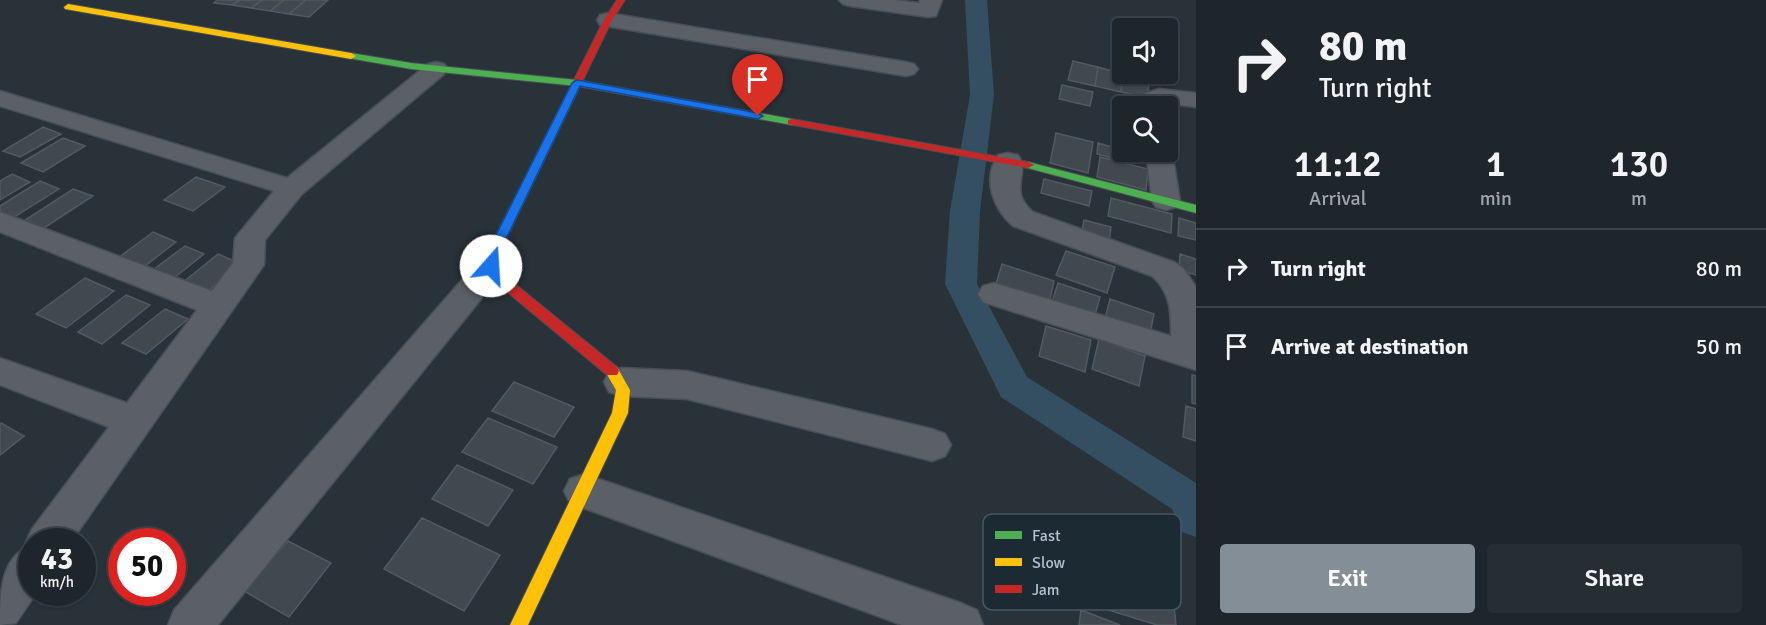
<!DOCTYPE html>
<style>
body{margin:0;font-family:Signika,sans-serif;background:#272e33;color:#f1f3f6;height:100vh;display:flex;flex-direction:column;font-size:22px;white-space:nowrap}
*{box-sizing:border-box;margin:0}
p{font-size:20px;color:#a1a5a9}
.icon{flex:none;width:33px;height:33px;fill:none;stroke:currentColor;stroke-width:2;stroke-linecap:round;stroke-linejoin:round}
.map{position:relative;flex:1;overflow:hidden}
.details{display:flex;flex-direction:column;background:#1f262b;width:570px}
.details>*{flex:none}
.top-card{background:#1f262b;color:#f1f3f6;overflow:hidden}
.controls{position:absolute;left:1112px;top:18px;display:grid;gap:12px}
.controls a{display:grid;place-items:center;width:66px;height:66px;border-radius:6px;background:#1f262b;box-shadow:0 2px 4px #0004,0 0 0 2px #3c4347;font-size:30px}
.speed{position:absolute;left:18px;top:528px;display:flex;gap:12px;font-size:30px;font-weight:700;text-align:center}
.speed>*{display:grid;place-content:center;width:78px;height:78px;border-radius:50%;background:#1f262b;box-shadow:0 2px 4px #0004,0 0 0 2px #3c4347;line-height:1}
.speed small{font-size:15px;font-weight:400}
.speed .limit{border:9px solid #d22;background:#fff;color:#111}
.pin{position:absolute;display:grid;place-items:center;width:51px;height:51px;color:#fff;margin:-62px -26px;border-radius:50% 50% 50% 0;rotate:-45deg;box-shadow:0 0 6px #0007}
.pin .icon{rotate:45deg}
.me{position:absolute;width:66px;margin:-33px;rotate:19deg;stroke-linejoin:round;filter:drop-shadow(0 0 4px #0008)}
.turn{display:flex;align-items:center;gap:21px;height:126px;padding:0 24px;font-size:27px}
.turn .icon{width:78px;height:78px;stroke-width:2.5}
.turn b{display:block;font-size:42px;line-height:51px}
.eta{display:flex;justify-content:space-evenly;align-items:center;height:102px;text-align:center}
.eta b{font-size:36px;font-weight:600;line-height:42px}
.cta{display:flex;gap:12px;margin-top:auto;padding:12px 24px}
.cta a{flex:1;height:69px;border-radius:6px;background:#838e97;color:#fff;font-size:24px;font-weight:600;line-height:69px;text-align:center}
.cta a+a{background:#272e33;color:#f1f3f6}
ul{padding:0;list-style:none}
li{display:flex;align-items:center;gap:18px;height:78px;padding:0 24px;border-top:2px solid #3c4347}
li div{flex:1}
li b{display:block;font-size:22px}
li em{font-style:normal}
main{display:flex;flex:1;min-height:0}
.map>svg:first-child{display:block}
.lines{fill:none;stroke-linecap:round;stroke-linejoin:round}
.canal{fill:#344f62;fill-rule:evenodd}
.building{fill:#42494e;stroke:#515a60;stroke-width:1.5}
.street-casing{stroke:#484e53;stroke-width:3}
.fast-casing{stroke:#484e53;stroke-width:2}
.slow-casing{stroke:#484e53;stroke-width:2}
.jam-casing{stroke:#484e53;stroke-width:2}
.street{fill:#5a6066;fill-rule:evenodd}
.fast{fill:#4caf50;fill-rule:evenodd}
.slow{fill:#ffc107;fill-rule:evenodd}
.jam{fill:#c62828;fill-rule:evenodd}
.route{fill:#1a73e8;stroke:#114b97;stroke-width:1.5}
.key{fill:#1c2a34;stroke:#495761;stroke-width:1.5}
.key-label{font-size:16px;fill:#b3bfca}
</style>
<main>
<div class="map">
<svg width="1196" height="625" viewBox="0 0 1196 625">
<rect width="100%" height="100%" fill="#293239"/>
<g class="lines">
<path class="canal" d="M 965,0 L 987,0 L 994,95 L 980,211 L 977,284 L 1027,377 L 1196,483 L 1196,537 L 1182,532 L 1172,509 L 1001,397 L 945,284 L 950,211 L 970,95 Z"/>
</g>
<path class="building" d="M 217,0 L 240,0 L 232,5 L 214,3 Z
M 240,0 L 262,0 L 251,8 L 232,5 Z
M 262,0 L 284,0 L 270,11 L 251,8 Z
M 284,0 L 306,0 L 289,14 L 270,11 Z
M 306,0 L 328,0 L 309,17 L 289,14 Z
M 1073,61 L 1098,67 L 1095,86 L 1068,80 Z
M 1098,67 L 1123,74 L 1121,92 L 1095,86 Z
M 1123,74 L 1150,78 L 1147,98 L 1121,92 Z
M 1062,85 L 1093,92 L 1090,106 L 1059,99 Z
M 43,127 L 61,134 L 20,157 L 3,151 Z
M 1056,133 L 1093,142 L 1088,173 L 1050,163 Z
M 63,138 L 85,146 L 43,172 L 21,163 Z
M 1098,143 L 1129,152 L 1127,162 L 1097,154 Z
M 1100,157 L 1148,169 L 1146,190 L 1097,177 Z
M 12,174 L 30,182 L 0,200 L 0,181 Z
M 196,177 L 225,187 L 193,211 L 164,200 Z
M 1044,179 L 1092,191 L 1089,206 L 1041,193 Z
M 40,181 L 59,189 L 8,221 L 0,218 L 0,206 Z
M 73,189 L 93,196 L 41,230 L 22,222 Z
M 1111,198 L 1172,214 L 1171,233 L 1108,216 Z
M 1179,218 L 1196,223 L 1196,240 L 1178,236 Z
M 1084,220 L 1111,227 L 1109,244 L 1081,237 Z
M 153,232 L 176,242 L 141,269 L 118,258 Z
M 185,246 L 204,254 L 174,278 L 154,269 Z
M 1066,251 L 1115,267 L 1107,293 L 1056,275 Z
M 218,254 L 241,264 L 204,294 L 181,284 Z
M 1180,254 L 1196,259 L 1196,275 L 1179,270 Z
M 1002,264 L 1054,281 L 1048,308 L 994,291 Z
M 85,278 L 114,291 L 66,328 L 36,314 Z
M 1058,283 L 1100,297 L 1094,319 L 1051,305 Z
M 126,295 L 150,305 L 102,344 L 78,332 Z
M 1110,299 L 1154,314 L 1149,339 L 1104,323 Z
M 165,309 L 188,319 L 146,354 L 122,343 Z
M 1046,326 L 1091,340 L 1085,372 L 1039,356 Z
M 1099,339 L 1145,356 L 1139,386 L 1092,369 Z
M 1192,375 L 1196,376 L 1196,404 L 1192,403 Z
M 514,382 L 574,407 L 554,437 L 492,411 Z
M 1186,406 L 1196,409 L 1196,441 L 1183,437 Z
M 488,418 L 557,447 L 533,484 L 462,452 Z
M 1,423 L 24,436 L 0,455 L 0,424 Z
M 457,465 L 513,490 L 488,526 L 432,499 Z
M 422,518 L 500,555 L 464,611 L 384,569 Z
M 288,541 L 331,563 L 289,617 L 244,591 Z
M 1062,544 L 1171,576 L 1176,625 L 1157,625 L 1063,596 Z
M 1081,610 L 1120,625 L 1079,625 Z"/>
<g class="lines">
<defs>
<path id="street" d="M 839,0 L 895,0 L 919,3 L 920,0 L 942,0 L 936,16 L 928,17 L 850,6 L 843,4 Z
M 608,13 L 906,62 L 914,64 L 918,69 L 914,74 L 906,76 L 600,25 L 597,20 L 600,15 Z
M 436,62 L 444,64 L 448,69 L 444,74 L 302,194 L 265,240 L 264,265 L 259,272 L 71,542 L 32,542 L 32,592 L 37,592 L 16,623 L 0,625 C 0,594 0,560 28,546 L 26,542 L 32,529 L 109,427 L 0,385 L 0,358 L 127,403 L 197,310 L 0,232 L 0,212 L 212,291 L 233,263 L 235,238 L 274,191 L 0,106 L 0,91 L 287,178 L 428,64 Z
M 1159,89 L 1196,93 L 1196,107 L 1165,103 L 1164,106 L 1140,106 L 1144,94 Z
M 1167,146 L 1172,152 L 1180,201 L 1176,207 L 1166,210 L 1156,207 L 1152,201 L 1146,152 L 1167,152 Z
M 1008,153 L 1018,155 C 1031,174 1007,190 1033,212 L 1174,262 L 1184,269 L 1196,287 L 1196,370 L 983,302 L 978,294 L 983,286 L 994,283 L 1171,336 C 1171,312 1171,293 1152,276 L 1013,226 C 993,209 982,179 998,155 Z
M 491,256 L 502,259 L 507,266 L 502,273 L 218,625 L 168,625 L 174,610 L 480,259 Z
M 622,368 L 687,371 L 932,429 L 945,434 L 951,445 L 945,456 L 932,461 L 687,399 L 622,396 L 609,392 L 604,382 L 609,372 Z
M 584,474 L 961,603 L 977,610 L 983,625 L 902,625 L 570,503 L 564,491 L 570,479 Z"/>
<path id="fast" d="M 351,53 L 411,63 L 577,80 L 792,119 L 797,122 L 792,125 L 577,86 L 411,69 L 348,58 L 346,56 Z
M 1028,162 L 1196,205 L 1196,213 L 1024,167 L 1022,165 Z"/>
<path id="slow" d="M 68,4 L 351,53 L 356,56 L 351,59 L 65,9 L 64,7 Z
M 612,366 L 617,367 L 630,390 L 628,413 L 528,625 L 510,625 L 612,413 L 616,390 L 605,371 L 607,367 Z"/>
<path id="jam" d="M 617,0 L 625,0 L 612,20 L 503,245 L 497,266 L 504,275 L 617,367 L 619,371 L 617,375 L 607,375 L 494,281 L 485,266 L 491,245 L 604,20 Z
M 792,119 L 1028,162 L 1034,165 L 1028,168 L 788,124 L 788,120 Z"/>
</defs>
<use href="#street" class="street-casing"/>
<use href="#fast" class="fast-casing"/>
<use href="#slow" class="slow-casing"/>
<use href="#jam" class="jam-casing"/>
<use href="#street" class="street"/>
<use href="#fast" class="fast"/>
<use href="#slow" class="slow"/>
<use href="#jam" class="jam"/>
</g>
<path class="route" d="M 577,80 L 758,113 L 763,116 L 758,119 L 580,86 L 503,245 L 497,266 L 491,270 L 486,269 L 484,266 L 491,245 L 572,83 Z"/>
<rect x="983" y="514" width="198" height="96" rx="9" class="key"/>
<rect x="995" y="531" width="27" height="8" fill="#4caf50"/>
<rect x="995" y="558" width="27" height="8" fill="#ffc107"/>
<rect x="995" y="585" width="27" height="8" fill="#c62828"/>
<g class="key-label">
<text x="1032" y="541">Fast</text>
<text x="1032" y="568">Slow</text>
<text x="1032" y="595">Jam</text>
</g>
</svg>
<div class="controls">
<a><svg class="icon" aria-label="sound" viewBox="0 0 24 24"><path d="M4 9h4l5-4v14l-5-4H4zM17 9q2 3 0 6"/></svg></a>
<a><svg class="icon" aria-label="search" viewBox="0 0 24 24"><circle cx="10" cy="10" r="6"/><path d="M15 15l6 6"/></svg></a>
</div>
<div class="speed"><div>43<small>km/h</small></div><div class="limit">50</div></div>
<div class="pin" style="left:758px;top:116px;background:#d93025"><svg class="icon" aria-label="arrive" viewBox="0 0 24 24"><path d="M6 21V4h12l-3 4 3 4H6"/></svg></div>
<svg class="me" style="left:491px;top:266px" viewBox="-20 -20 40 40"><circle r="19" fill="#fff"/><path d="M0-13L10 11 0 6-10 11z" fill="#1a73e8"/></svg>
</div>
<section class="details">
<div class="top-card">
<div class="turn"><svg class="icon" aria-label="right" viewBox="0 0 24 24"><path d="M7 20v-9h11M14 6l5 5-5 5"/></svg><div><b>80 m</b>Turn right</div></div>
</div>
<div class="eta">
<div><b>11:12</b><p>Arrival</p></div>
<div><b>1</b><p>min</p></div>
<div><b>130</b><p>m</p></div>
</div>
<ul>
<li><svg class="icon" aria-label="right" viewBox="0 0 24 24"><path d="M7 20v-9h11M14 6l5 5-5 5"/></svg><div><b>Turn right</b></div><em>80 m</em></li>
<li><svg class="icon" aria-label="arrive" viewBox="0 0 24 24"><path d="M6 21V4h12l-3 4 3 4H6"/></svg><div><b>Arrive at destination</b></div><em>50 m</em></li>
</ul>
<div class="cta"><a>Exit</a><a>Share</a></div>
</section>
</main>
